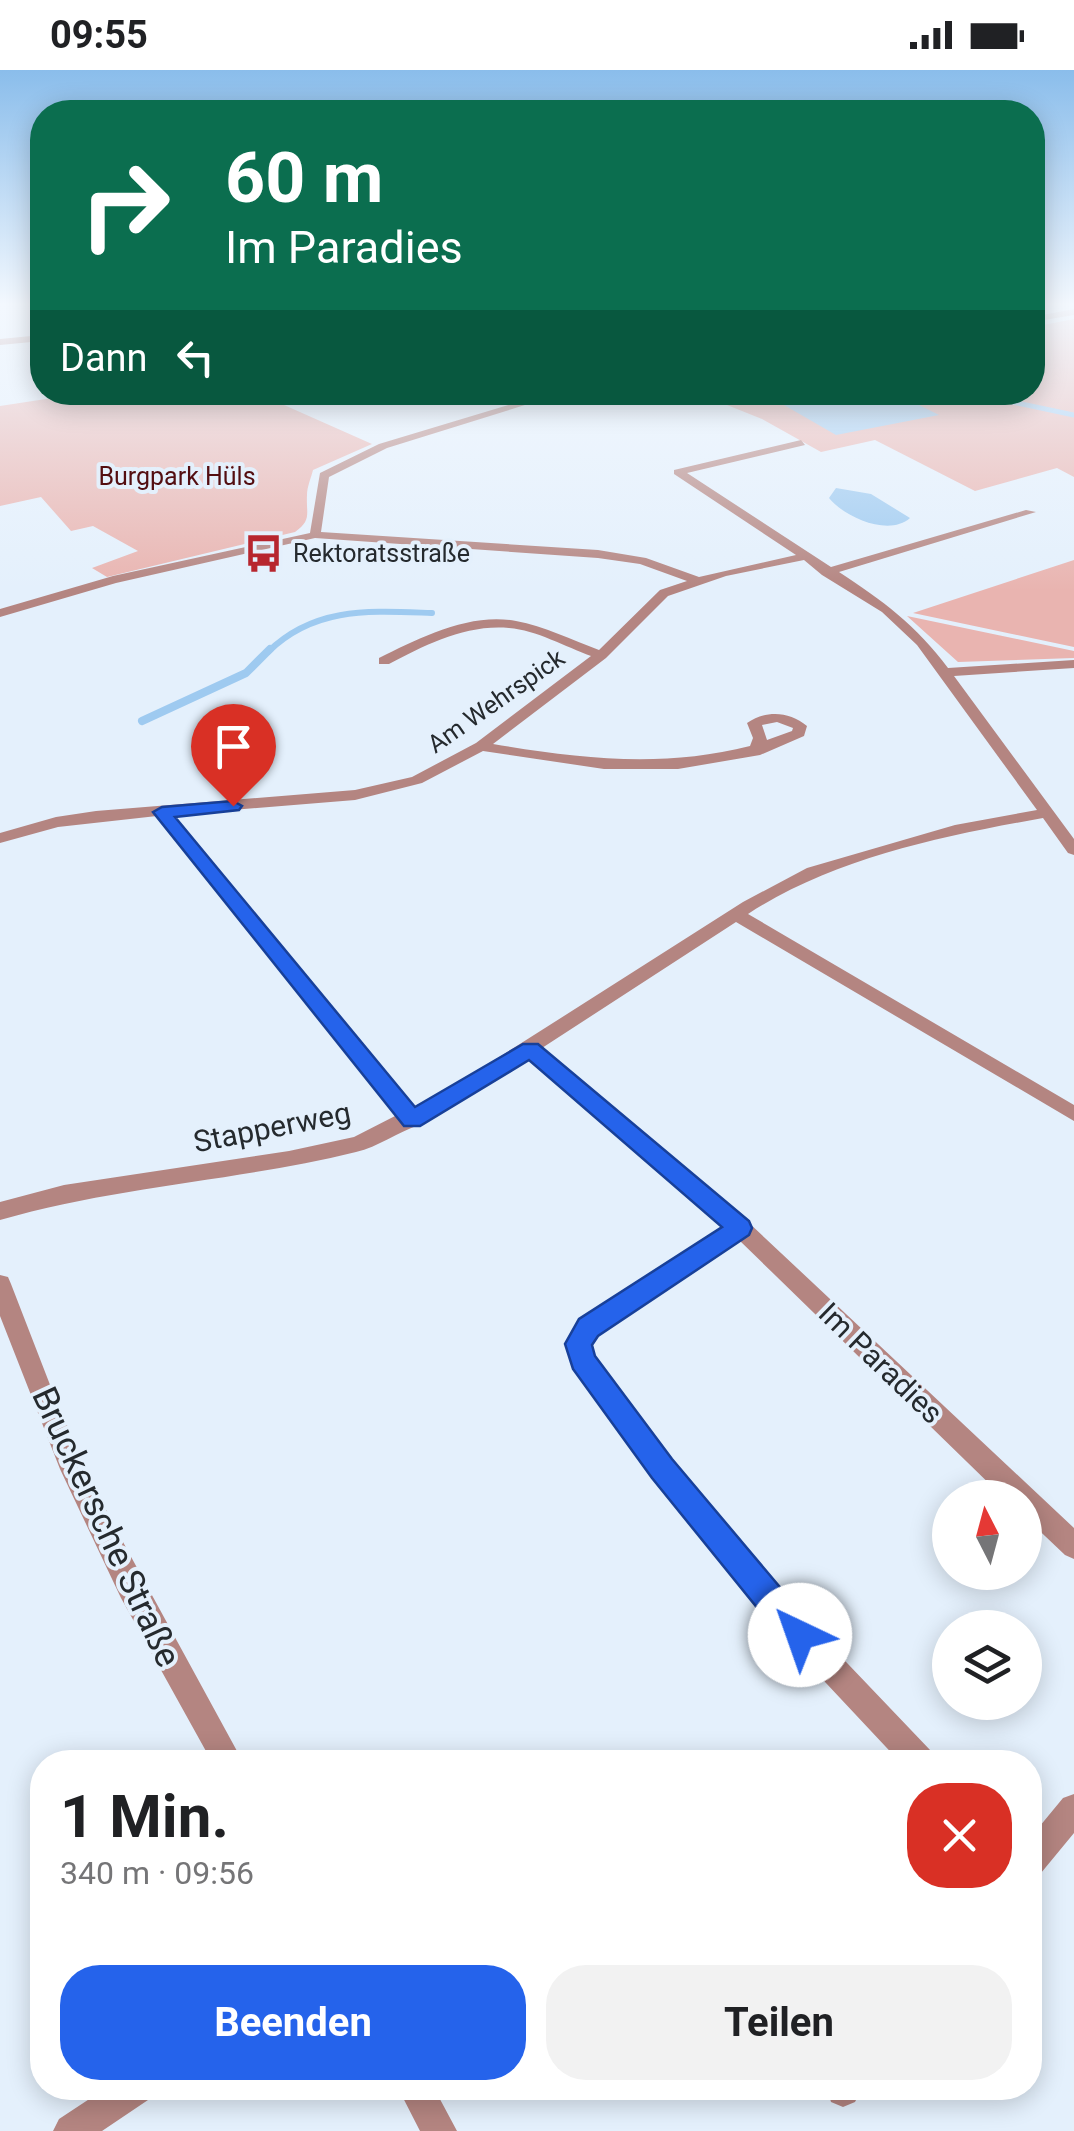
<!DOCTYPE html>
<html lang="de">
<meta charset="utf-8">
<style>
body{margin:0;font-family:Roboto,sans-serif;background:#f2f2f2;color:#202124;height:100vh;display:flex;flex-direction:column;font-size:38px;white-space:nowrap}
*{box-sizing:border-box;margin:0}
p{font-size:32px;color:#757577}
.icon{flex:none;width:55px;height:55px;fill:none;stroke:currentColor;stroke-width:2;stroke-linecap:round;stroke-linejoin:round}
.map{position:relative;flex:1;overflow:hidden}
.details{position:absolute;left:30px;top:1680px;width:1012px;height:350px;display:flex;flex-direction:column;background:#fff;border-radius:40px;box-shadow:0 5px 25px #0003}
.details>*{flex:none}
.banner{position:absolute;left:30px;top:30px;width:1015px;height:305px;border-radius:40px;box-shadow:0 5px 25px #0003;background:#0b6e4f;color:#fff;overflow:hidden}
.needle{width:65px;rotate:354deg}
.buttons{position:absolute;left:932px;top:1410px;display:grid;gap:20px}
.buttons a{display:grid;place-items:center;width:110px;height:110px;border-radius:50%;background:#fff;box-shadow:0 5px 25px #0003;font-size:50px}
.pin{position:absolute;display:grid;place-items:center;width:85px;height:85px;color:#fff;margin:-102px -42px;border-radius:50% 50% 50% 0;rotate:-45deg;box-shadow:0 0 10px #0007}
.pin .icon{rotate:45deg}
.me{position:absolute;width:110px;margin:-55px;rotate:318deg;stroke-linejoin:round;filter:drop-shadow(0 0 8px #0008)}
.turn{display:flex;align-items:center;gap:35px;height:210px;padding:0 30px;font-size:45px}
.turn .icon{width:130px;height:130px;stroke-width:2.5}
.turn b{display:block;font-size:70px;line-height:85px}
.then{display:flex;align-items:center;height:95px;padding:0 30px;background:#0003;gap:20px;font-size:38px}
.round{display:grid;place-items:center;flex:none;width:105px;height:105px;border-radius:40px;background:#f2f2f2}
.summary{display:flex;align-items:center;justify-content:space-between;height:170px;padding:0 30px}
h1{font-size:60px;font-weight:700;line-height:75px}
.action{display:flex;gap:20px;margin-top:auto;padding:20px 30px}
.action a{flex:1;height:115px;border-radius:40px;background:#2563eb;color:#fff;font-size:40px;font-weight:700;line-height:115px;text-align:center}
.action a+a{background:#f2f2f2;color:#202124}
.status{display:flex;justify-content:space-between;align-items:center;height:70px;padding:0 50px;background:#fff;direction:ltr}
.status svg{height:28px;fill:currentColor}
.map>svg:first-child{display:block}
.green{fill:#e9b4b0}
.water{fill:#9ecaf0}
.lines{fill:none;stroke-linecap:round;stroke-linejoin:round}
.stream-far2{stroke:#9ecaf0;stroke-width:5}
.stream-far1{stroke:#9ecaf0;stroke-width:6}
.stream{stroke:#9ecaf0;stroke-width:8}
.minor{fill:#b48581;fill-rule:evenodd}
.route{fill:#2563eb;stroke:#184099;stroke-width:2.5}
.labels{text-anchor:middle;dominant-baseline:central;stroke-width:8;stroke-linejoin:round;paint-order:stroke}
.far-park-label{font-size:25px;fill:#530e11;stroke:#e4f0fc}
.far-poi-label{font-size:25px;fill:#252a2e;stroke:#e4f0fc;text-anchor:start}
.far-street-label{font-size:25px;fill:#252a2e;stroke:#e4f0fc}
.street-label{font-size:30px;fill:#252a2e;stroke:#e4f0fc}
.near-street-label{font-size:35px;fill:#252a2e;stroke:#e4f0fc}
</style>
<div class="status"><b>09:55</b><svg viewBox="0 0 49 12"><path d="M0 12V9h3v3zM5 12V6h3v6zM10 12V3h3v9zM15 12V0h3v12zM26 1h20v11H26zM47 4h2v5h-2z"/></svg></div>
<div class="map">
<svg width="1074" height="2061" viewBox="0 0 1074 2061">
<rect width="100%" height="100%" fill="#e4f0fc"/>
<path class="green" d="M 1074,249 L 1074,407 L 1057,398 L 975,421 L 875,370 L 821,382 L 762,349 L 697,323 L 1032,322 L 1033,257 Z
M 92,322 L 257,323 L 372,374 L 313,400 C 311,408 307,417 307,425 C 306,444 312,450 295,462 L 107,507 L 92,498 L 138,481 L 93,456 L 71,461 L 41,427 L 0,436 L 0,336 Z
M 1074,490 L 1074,577 L 913,543 Z
M 907,546 L 1074,581 L 1074,588 L 958,592 Z"/>
<path class="water" d="M 825,323 L 895,323 L 939,345 L 836,365 L 777,331 Z
M 836,418 L 871,424 L 910,448 C 889,467 844,447 829,428 Z"/>
<g class="lines">
<path class="stream-far2" d="M 965,322 L 1074,345"/>
<path class="stream-far1" d="M 268,582 C 315,536 371,541 432,543"/>
<path class="stream" d="M 142,651 L 246,603 L 270,579"/>
<path class="minor" d="M 1074,239 L 1074,245 L 1032,252 L 1032,247 Z
M 42,265 L 42,271 L 0,275 L 0,269 Z
M 551,322 L 567,322 L 387,378 L 329,407 L 321,462 L 598,480 L 646,488 L 699,507 L 796,485 L 674,404 L 674,400 L 801,370 L 805,375 L 687,403 L 831,497 L 1026,440 L 1036,442 L 839,502 C 882,530 917,556 948,598 L 1074,590 L 1074,598 L 954,606 L 1074,769 L 1074,785 L 1068,783 L 1043,748 C 942,766 834,788 748,844 L 1074,1035 L 1074,1051 L 736,852 L 542,978 L 748,1152 L 1074,1458 L 1074,1489 L 1065,1485 L 1025,1447 L 1025,1428 L 1004,1428 L 739,1170 L 597,1265 L 590,1276 L 593,1287 L 671,1390 L 786,1529 L 931,1681 L 935,1692 L 900,1692 L 766,1549 L 653,1406 L 574,1298 L 566,1274 L 581,1251 L 724,1157 L 527,987 L 468,1026 L 422,1050 L 419,1055 C 398,1062 378,1077 356,1082 C 238,1111 117,1116 0,1150 L 0,1132 L 64,1115 L 289,1081 L 354,1067 L 397,1045 L 157,746 L 58,757 L 0,773 L 0,763 L 56,747 L 96,741 L 355,720 L 412,707 L 476,673 L 591,586 C 566,577 536,560 509,558 C 466,554 425,575 389,594 L 379,594 L 379,588 C 419,568 470,542 516,551 C 544,556 572,570 599,580 L 660,520 L 687,511 L 640,494 L 598,488 L 315,468 L 116,513 L 0,547 L 0,539 L 113,506 L 310,463 L 320,403 L 379,374 ZM 804,490 L 822,505 L 882,542 L 917,575 L 1037,740 L 955,755 L 807,798 L 743,832 L 454,1016 L 413,1037 L 172,745 L 355,730 L 422,713 L 483,681 L 604,699 L 678,699 L 760,685 L 804,666 L 807,656 C 789,641 766,640 747,653 L 753,668 L 750,676 C 663,698 581,689 493,674 L 606,588 L 668,526 L 726,506 ZM 777,652 L 793,658 L 792,661 L 767,670 L 762,655 Z
M 0,1205 L 8,1207 L 11,1214 L 59,1338 L 111,1450 L 243,1692 L 212,1692 L 121,1528 L 60,1399 L 0,1246 Z
M 1074,1724 L 1074,1763 L 1041,1803 L 1030,1808 L 1030,1768 L 1063,1728 Z
M 106,2018 L 153,2018 L 148,2030 L 102,2061 L 53,2061 L 59,2049 Z
M 398,2018 L 434,2018 L 457,2061 L 420,2061 Z
M 827,2018 L 862,2018 L 855,2032 L 843,2037 L 831,2032 Z"/>
</g>
<linearGradient id="sky" x2="0" y2="1"><stop stop-color="#8abdeb"/><stop offset="0.45" stop-color="#f3f8fe"/><stop offset="1" stop-color="#f3f8fe" stop-opacity="0"/></linearGradient>
<rect width="1074" height="521" fill="url(#sky)"/>
<path class="route" d="M 233,731 L 242,736 L 239,740 L 175,747 L 415,1037 L 523,974 L 538,974 L 749,1151 L 752,1158 L 749,1165 L 598,1266 L 592,1275 L 595,1286 L 672,1389 L 811,1554 L 815,1565 L 811,1576 L 800,1581 L 788,1576 L 652,1408 L 573,1299 L 565,1274 L 579,1249 L 722,1157 L 529,990 L 420,1056 L 404,1056 L 153,742 L 162,737 Z"/>
<defs>
<symbol id="bus-bare" viewBox="-9 -9 18 18"><path d="M-5-6H5V4H4V6H2V4H-2V6H-4V4H-5ZM-3.5-4V0h7V-4ZM-3.5 1.2v1.5H-2V1.2ZM2 1.2v1.5H3.5V1.2Z" fill="#b7262e" stroke="#e4f0fc" stroke-width="2.5" paint-order="stroke"/></symbol>
</defs>
<g fill-rule="evenodd">
<use href="#bus-bare" x="236" y="456" width="55" height="55"/>
</g>
<g class="labels">
<g class="far-park-label">
<text x="177" y="406">Burgpark Hüls</text>
</g>
<g class="far-poi-label">
<text x="293" y="483">Rektoratsstraße</text>
</g>
<g class="far-street-label">
<text transform="translate(496 631) rotate(-35)">Am Wehrspick</text>
</g>
<g class="street-label">
<text transform="translate(272 1057) rotate(-11)">Stapperweg</text>
<text transform="translate(881 1293) rotate(44)">Im Paradies</text>
</g>
<g class="near-street-label">
<text transform="translate(106 1457) rotate(65)">Bruckersche Straße</text>
</g>
</g>
</svg>
<div class="buttons">
<a><svg class="needle" viewBox="-14 -14 28 28"><path d="M0-13l5 13h-10z" fill="#e53935"/><path d="M0 13l5-13h-10z" fill="#757577"/></svg></a>
<a><svg class="icon" aria-label="layers" viewBox="0 0 24 24"><path d="M12 4l9 5-9 5-9-5zM3 14l9 5 9-5"/></svg></a>
</div>
<div class="pin" style="left:233px;top:736px;background:#d93025"><svg class="icon" aria-label="arrive" viewBox="0 0 24 24"><path d="M6 21V4h12l-3 4 3 4H6"/></svg></div>
<svg class="me" style="left:800px;top:1565px" viewBox="-20 -20 40 40"><circle r="19" fill="#fff"/><path d="M0-13L10 11 0 6-10 11z" fill="#2563eb"/></svg>
<div class="banner">
<div class="turn"><svg class="icon" aria-label="right" viewBox="0 0 24 24"><path d="M7 20v-9h11M14 6l5 5-5 5"/></svg><div><b>60 m</b>Im Paradies</div></div>
<div class="then">Dann<svg class="icon" aria-label="left" viewBox="0 0 24 24"><path d="M17 20v-9H6M10 6l-5 5 5 5"/></svg></div>
</div>
<section class="details">
<div class="summary"><div><h1>1 Min.</h1><p>340 m · 09:56</p></div><a class="round" style="background:#d93025;color:#fff"><svg class="icon" aria-label="close" viewBox="0 0 24 24"><path d="M6 6l12 12M18 6L6 18"/></svg></a></div>
<div class="action"><a>Beenden</a><a>Teilen</a></div>
</section>
</div>
